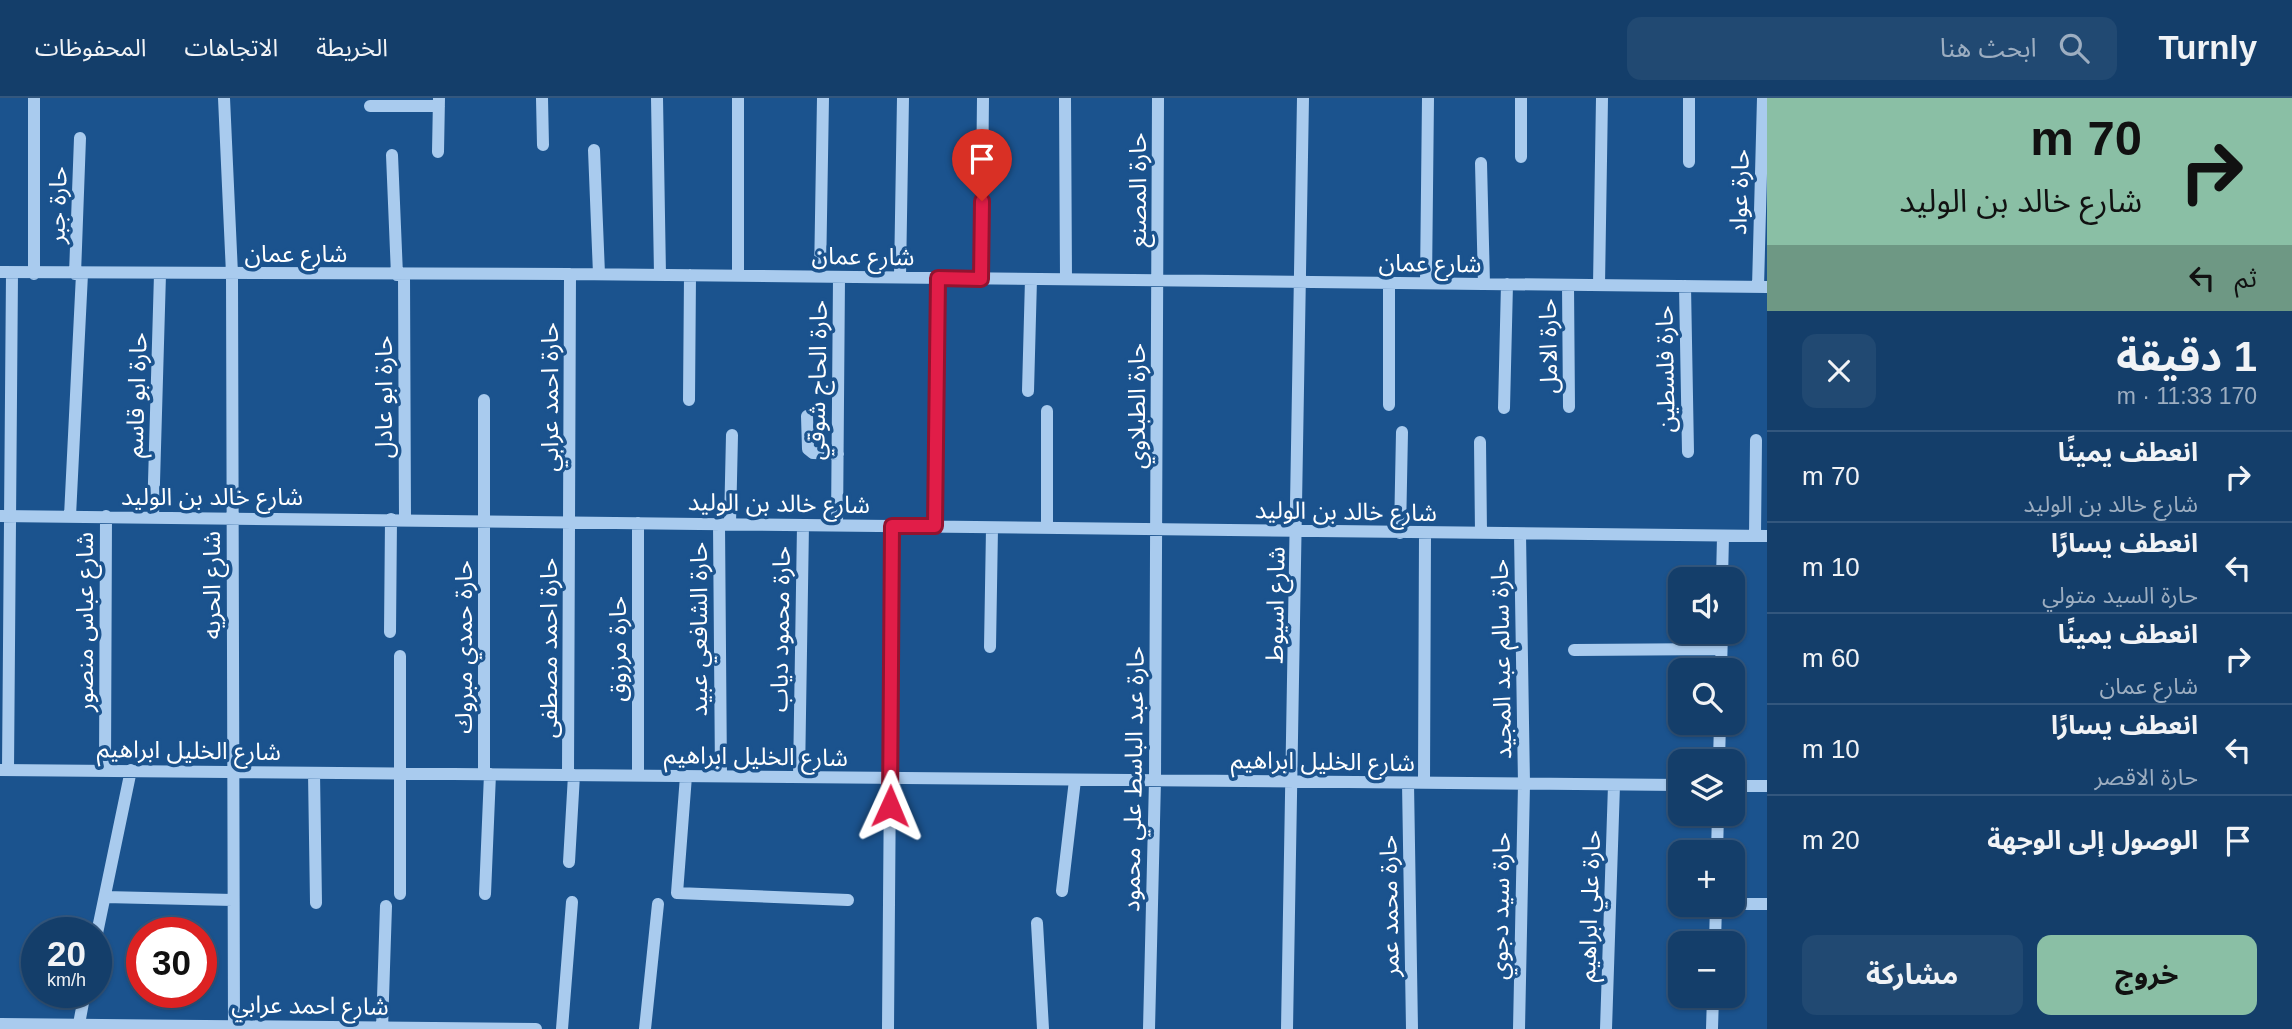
<!DOCTYPE html>
<html lang="ar">
<meta charset="utf-8">
<style>
body{margin:0;font-family:Arial,"Noto Sans Arabic",sans-serif;background:#214972;color:#f1f3f6;direction:rtl;height:100vh;display:flex;flex-direction:column;font-size:26px;white-space:nowrap}
*{box-sizing:border-box;margin:0}
p{font-size:23px;color:#9daec1}
.icon{flex:none;width:38px;height:38px;fill:none;stroke:currentColor;stroke-width:2;stroke-linecap:round;stroke-linejoin:round}
.map{position:relative;flex:1;overflow:hidden;direction:ltr}
.details{display:flex;flex-direction:column;background:#143e6a;width:525px}
.details>*{flex:none}
.top-card{background:#8abfa5;color:#111;overflow:hidden}
.tools{position:absolute;left:1668px;top:469px;display:grid;gap:14px}
.tools a{display:grid;place-items:center;width:77px;height:77px;border-radius:14px;background:#143e6a;box-shadow:0 2px 5px #0004,0 0 0 2px #33577e;font-size:35px}
.speed{position:absolute;left:21px;top:819px;display:flex;gap:14px;font-size:35px;font-weight:700;text-align:center}
.speed>*{display:grid;place-content:center;width:91px;height:91px;border-radius:50%;background:#143e6a;box-shadow:0 2px 5px #0004,0 0 0 2px #33577e;line-height:1}
.speed small{font-size:18px;font-weight:400}
.speed .limit{border:10px solid #d22;background:#fff;color:#111}
.pin{position:absolute;display:grid;place-items:center;width:60px;height:60px;color:#fff;margin:-72px -30px;border-radius:50% 50% 50% 0;rotate:-45deg;box-shadow:0 0 7px #0007}
.pin .icon{rotate:45deg}
.me{position:absolute;width:77px;margin:-38px;rotate:1deg;stroke-linejoin:round;filter:drop-shadow(0 0 5px #0008)}
.turn{display:flex;align-items:center;gap:24px;height:147px;padding:0 35px;font-size:32px}
.turn .icon{width:91px;height:91px;stroke-width:2.5}
.turn b{display:block;font-size:49px;line-height:60px}
.then{display:flex;align-items:center;height:66px;padding:0 35px;background:#0003;gap:14px;font-size:26px}
.round{display:grid;place-items:center;flex:none;width:74px;height:74px;border-radius:14px;background:#214972}
.overview{display:flex;align-items:center;justify-content:space-between;height:119px;padding:0 35px}
h1{font-size:42px;font-weight:700;line-height:52px}
.cta{display:flex;gap:14px;margin-top:auto;padding:14px 35px}
.cta a{flex:1;height:80px;border-radius:14px;background:#8abfa5;color:#111;font-size:28px;font-weight:700;line-height:80px;text-align:center}
.cta a+a{background:#214972;color:#f1f3f6}
ul{padding:0;list-style:none}
li{display:flex;align-items:center;gap:21px;height:91px;padding:0 35px;border-top:2px solid #33577e}
li div{flex:1}
li b{display:block;font-size:26px}
li em{font-style:normal}
header{display:flex;align-items:center;gap:42px;box-sizing:border-box;height:98px;padding:0 35px;background:#143e6a;border-bottom:2px solid #33577e}
header strong{font-size:33px}
nav{display:flex;gap:38px;margin-inline-start:auto;font-size:24px}
.search{width:490px;height:63px;background:#214972;display:flex;align-items:center;gap:18px;box-sizing:border-box;padding:0 24px;border-radius:14px;color:#9daec1;font-size:26px}
main{display:flex;flex:1;min-height:0}
.map>svg:first-child{display:block}
.lines{fill:none;stroke-linecap:round;stroke-linejoin:round}
.minor{stroke:#a9cbee;stroke-width:12}
.route-casing{stroke:#92132f;stroke-width:18}
.route{stroke:#e11d48;stroke-width:12}
.labels{text-anchor:middle;dominant-baseline:central;stroke-width:7;stroke-linejoin:round;paint-order:stroke}
.street-label{font-size:24px;fill:#fff;stroke:#1b538e}
</style>
<header>
<strong>Turnly</strong>
<div class="search"><svg class="icon" aria-label="search" viewBox="0 0 24 24"><circle cx="10" cy="10" r="6"/><path d="M15 15l6 6"/></svg>ابحث هنا</div>
<nav><a>الخريطة</a><a>الاتجاهات</a><a>المحفوظات</a></nav>
</header>
<main>
<section class="details">
<div class="top-card">
<div class="turn"><svg class="icon" aria-label="right" viewBox="0 0 24 24"><path d="M7 20v-9h11M14 6l5 5-5 5"/></svg><div><b>70 m</b>شارع خالد بن الوليد</div></div>
<div class="then">ثم<svg class="icon" aria-label="left" viewBox="0 0 24 24"><path d="M17 20v-9H6M10 6l-5 5 5 5"/></svg></div>
</div>
<div class="overview"><div><h1>1 دقيقة</h1><p>170 m · 11:33</p></div><a class="round"><svg class="icon" aria-label="close" viewBox="0 0 24 24"><path d="M6 6l12 12M18 6L6 18"/></svg></a></div>
<ul>
<li><svg class="icon" aria-label="right" viewBox="0 0 24 24"><path d="M7 20v-9h11M14 6l5 5-5 5"/></svg><div><b>انعطف يمينًا</b><p>شارع خالد بن الوليد</p></div><em>70 m</em></li>
<li><svg class="icon" aria-label="left" viewBox="0 0 24 24"><path d="M17 20v-9H6M10 6l-5 5 5 5"/></svg><div><b>انعطف يسارًا</b><p>حارة السيد متولي</p></div><em>10 m</em></li>
<li><svg class="icon" aria-label="right" viewBox="0 0 24 24"><path d="M7 20v-9h11M14 6l5 5-5 5"/></svg><div><b>انعطف يمينًا</b><p>شارع عمان</p></div><em>60 m</em></li>
<li><svg class="icon" aria-label="left" viewBox="0 0 24 24"><path d="M17 20v-9H6M10 6l-5 5 5 5"/></svg><div><b>انعطف يسارًا</b><p>حارة الاقصر</p></div><em>10 m</em></li>
<li><svg class="icon" aria-label="arrive" viewBox="0 0 24 24"><path d="M6 21V4h12l-3 4 3 4H6"/></svg><div><b>الوصول إلى الوجهة</b></div><em>20 m</em></li>
</ul>
<div class="cta"><a>خروج</a><a>مشاركة</a></div>
</section>
<div class="map">
<svg width="1767" height="931" viewBox="0 0 1767 931">
<rect width="100%" height="100%" fill="#1b538e"/>
<g class="lines">
<path class="minor" d="M 224,0 L 232,176 L 234,931
M 542,0 L 543,47
M 657,0 L 660,177
M 1065,0 L 1066,181
M 370,8 L 439,8
M 594,52 L 599,176
M 438,54 L 439,0
M 392,57 L 397,177
M 1521,59 L 1521,0
M 1689,64 L 1689,0
M 1481,65 L 1484,186
M 0,174 L 570,176 L 1767,189
M 34,176 L 34,0
M 75,176 L 80,40
M 404,177 L 405,421
M 738,178 L 738,0
M 820,179 L 823,0
M 900,179 L 903,0
M 981,181 L 983,0
M 1426,185 L 1428,0
M 1568,187 L 1569,309
M 1599,187 L 1602,0
M 1685,188 L 1688,354
M 1758,189 L 1763,0
M 1028,293 L 1031,181
M 689,302 L 690,177
M 1389,307 L 1389,185
M 1504,310 L 1507,186
M 1047,313 L 1047,430
M 807,318 L 808,351 L 813,355 L 838,356
M 1480,344 L 1481,435
M 0,418 L 1767,438
M 70,418 L 82,176
M 153,419 L 160,176
M 638,425 L 638,678
M 719,426 L 721,678
M 730,426 L 732,337
M 837,427 L 839,179
M 935,428 L 938,180
M 1400,435 L 1402,334
M 1755,438 L 1756,342
M 1722,481 L 1723,439
M 390,534 L 391,421
M 990,549 L 992,430
M 1574,552 L 1721,551
M 1721,572 L 1722,534
M 1719,663 L 1720,625
M 0,672 L 1680,687
M 8,672 L 12,175
M 105,672 L 106,418
M 314,675 L 316,805
M 484,676 L 484,302
M 568,677 L 570,176
M 686,678 L 677,795 L 848,802
M 799,679 L 803,427
M 1408,685 L 1412,931
M 1424,685 L 1425,435
M 1732,688 L 1767,688
M 1717,754 L 1718,716
M 569,764 L 574,677
M 1062,793 L 1075,682
M 400,796 L 400,558
M 485,796 L 490,676
M 105,799 L 233,802
M 1732,806 L 1767,806
M 1037,825 L 1043,931
M 96,840 L 131,672
M 1715,845 L 1716,807
M 0,926 L 536,931
M 79,926 L 85,894
M 382,931 L 386,808
M 562,931 L 572,804
M 645,931 L 658,806
M 888,931 L 892,428
M 1149,931 L 1155,682 L 1158,0
M 1287,931 L 1303,0
M 1519,931 L 1524,686 L 1520,436
M 1606,931 L 1614,687
M 1712,931 L 1713,898"/>
</g>
<g class="lines">
<defs>
<path id="route" d="M 890,708 L 892,428 L 935,428 L 938,180 L 981,181 L 982,103"/>
</defs>
<use href="#route" class="route-casing"/>
<use href="#route" class="route"/>
</g>
<g class="labels">
<g class="street-label">
<text transform="translate(1137 92) rotate(-90)">حارة المصنع</text>
<text transform="translate(1739 94) rotate(-88)">حارة عواد</text>
<text transform="translate(57 107) rotate(-88)">حارة جبر</text>
<text x="296" y="155">شارع عمان</text>
<text transform="translate(863 158) rotate(1)">شارع عمان</text>
<text transform="translate(1430 165) rotate(1)">شارع عمان</text>
<text transform="translate(1548 248) rotate(-91)">حارة الامل</text>
<text transform="translate(1665 271) rotate(-91)">حارة فلسطين</text>
<text transform="translate(817 282) rotate(-89)">حارة الحاج شوقي</text>
<text transform="translate(136 297) rotate(-88)">حارة ابو قاسم</text>
<text transform="translate(383 299) rotate(-90)">حارة ابو عادل</text>
<text transform="translate(549 299) rotate(-90)">حارة احمد عرابي</text>
<text transform="translate(1136 308) rotate(-90)">حارة الطبلاوي</text>
<text x="212" y="398">شارع خالد بن الوليد</text>
<text transform="translate(779 405) rotate(1)">شارع خالد بن الوليد</text>
<text transform="translate(1346 413) rotate(1)">شارع خالد بن الوليد</text>
<text transform="translate(211 487) rotate(-90)">شارع الحريه</text>
<text transform="translate(1275 507) rotate(-89)">شارع اسيوط</text>
<text transform="translate(84 524) rotate(-90)">شارع عباس منصور</text>
<text transform="translate(698 531) rotate(-90)">حارة الشافعي عبيد</text>
<text transform="translate(780 531) rotate(-89)">حارة محمود دياب</text>
<text transform="translate(463 549) rotate(-90)">حارة حمدي مبروك</text>
<text transform="translate(548 550) rotate(-90)">حارة احمد مصطفى</text>
<text transform="translate(617 551) rotate(-90)">حارة مرزوق</text>
<text transform="translate(1501 561) rotate(-91)">حارة سالم عبد المجيد</text>
<text transform="translate(189 652) rotate(1)">شارع الخليل ابراهيم</text>
<text transform="translate(756 658) rotate(1)">شارع الخليل ابراهيم</text>
<text transform="translate(1323 663) rotate(1)">شارع الخليل ابراهيم</text>
<text transform="translate(1133 681) rotate(-89)">حارة عبد الباسط علي محمود</text>
<text transform="translate(1389 808) rotate(-91)">حارة محمد عمر</text>
<text transform="translate(1500 808) rotate(-89)">حارة سيد دجوي</text>
<text transform="translate(1589 808) rotate(-88)">حارة علي ابراهيم</text>
<text transform="translate(310 907) rotate(1)">شارع احمد عرابي</text>
</g>
</g>
</svg>
<div class="tools">
<a><svg class="icon" aria-label="sound" viewBox="0 0 24 24"><path d="M4 9h4l5-4v14l-5-4H4zM17 9q2 3 0 6"/></svg></a>
<a><svg class="icon" aria-label="search" viewBox="0 0 24 24"><circle cx="10" cy="10" r="6"/><path d="M15 15l6 6"/></svg></a>
<a><svg class="icon" aria-label="layers" viewBox="0 0 24 24"><path d="M12 4l9 5-9 5-9-5zM3 14l9 5 9-5"/></svg></a>
<a>+</a>
<a>−</a>
</div>
<div class="speed"><div>20<small>km/h</small></div><div class="limit">30</div></div>
<div class="pin" style="left:982px;top:103px;background:#d93025"><svg class="icon" aria-label="arrive" viewBox="0 0 24 24"><path d="M6 21V4h12l-3 4 3 4H6"/></svg></div>
<svg class="me" style="left:890px;top:708px" viewBox="-20 -20 40 40"><path d="M0-17L14 15 0 8-14 15z" fill="#e11d48" stroke="#fff" stroke-width="4"/></svg>
</div>
</main>
